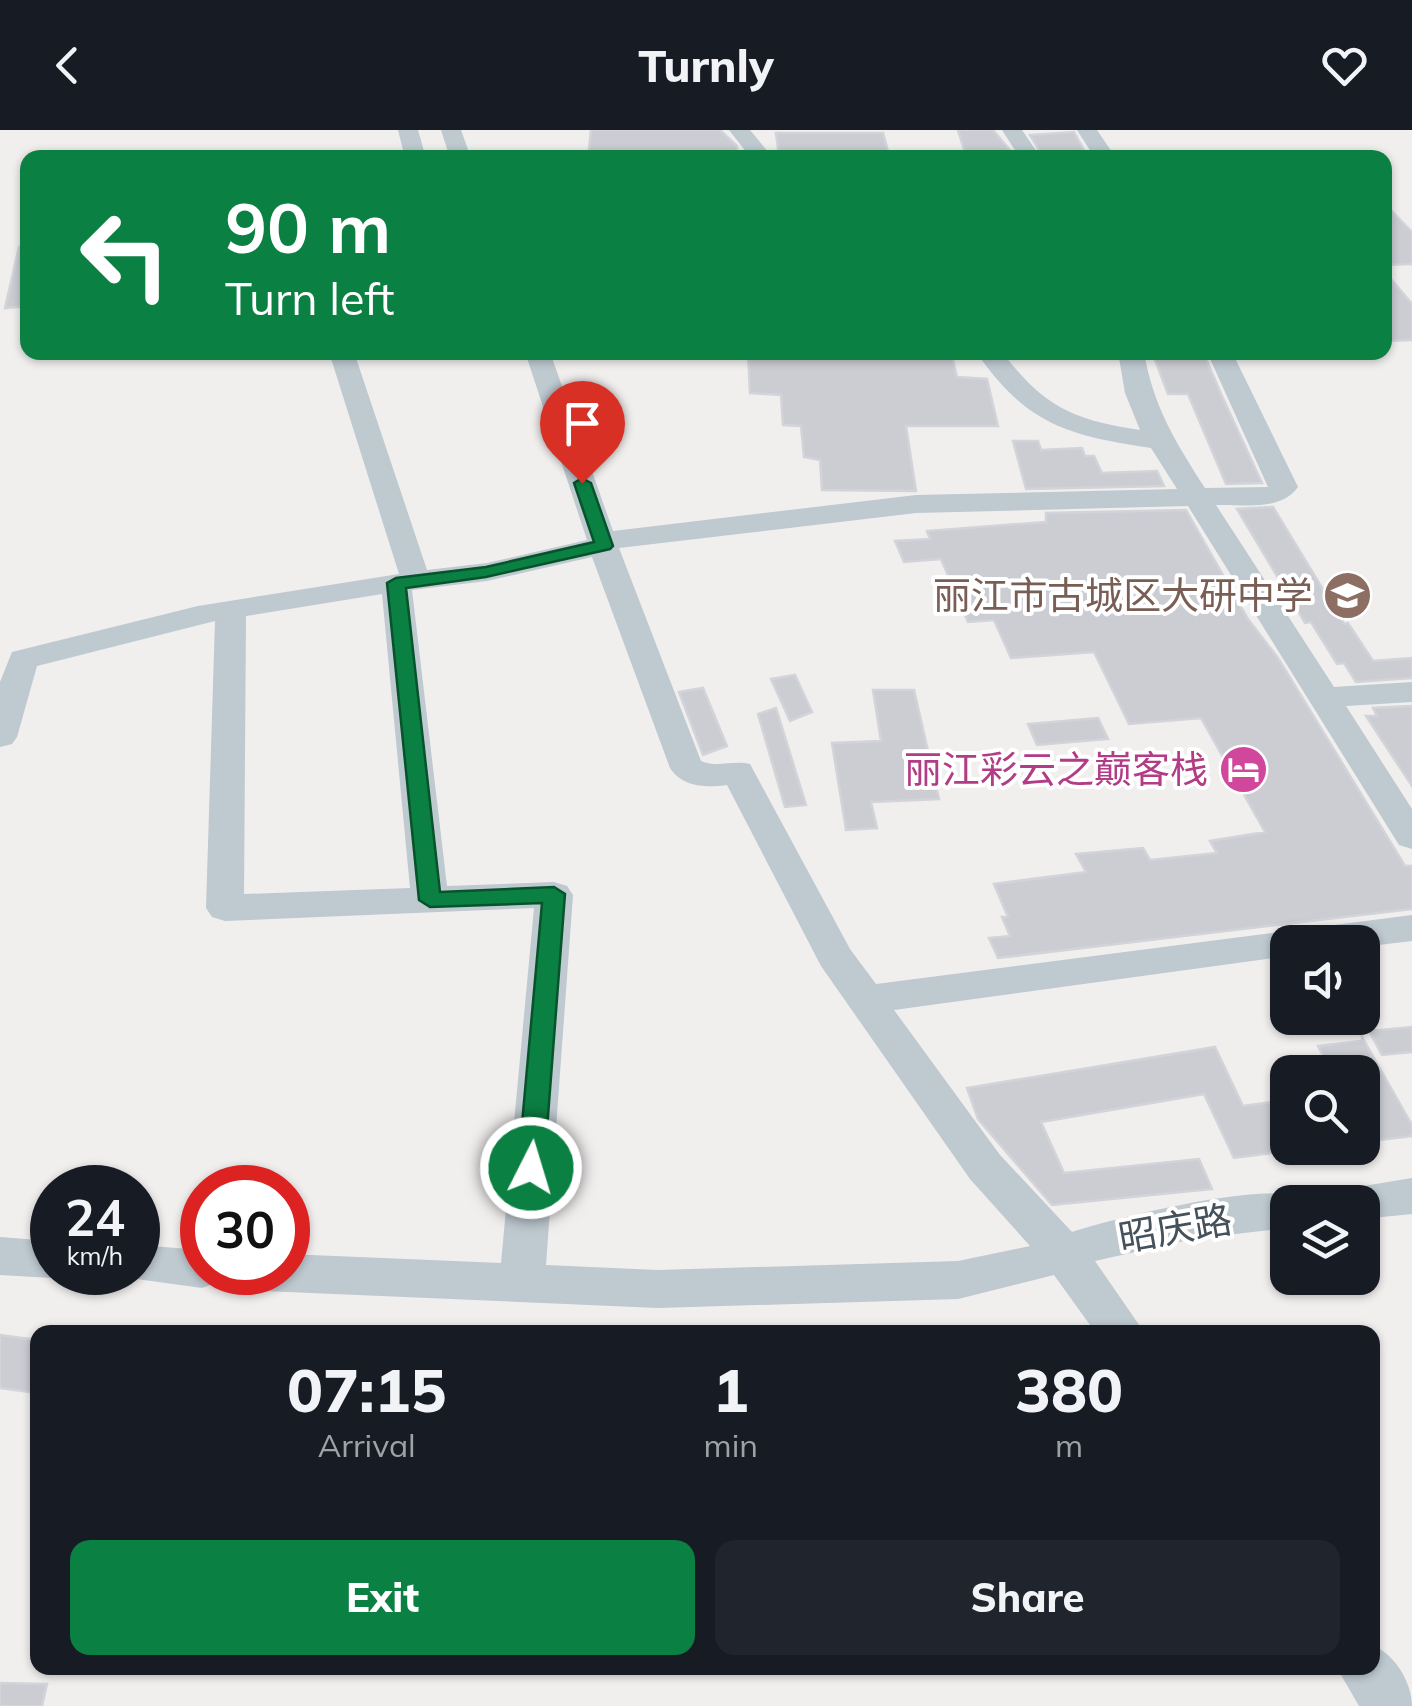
<!DOCTYPE html>
<meta charset="utf-8">
<style>
body{margin:0;font-family:Mulish,"Noto Sans SC",sans-serif;background:#20242c;color:#f1f3f6;height:100vh;display:flex;flex-direction:column;font-size:38px;white-space:nowrap}
*{box-sizing:border-box;margin:0}
p{font-size:32px;color:#9ea1a6}
.icon{flex:none;width:55px;height:55px;fill:none;stroke:currentColor;stroke-width:2;stroke-linecap:round;stroke-linejoin:round}
.map{position:relative;flex:1;overflow:hidden}
.side{position:absolute;left:30px;top:1195px;width:1350px;height:350px;display:flex;flex-direction:column;background:#171b24;border-radius:20px;box-shadow:0 2px 8px #0004}
.side>*{flex:none}
.banner{position:absolute;left:20px;top:20px;width:1372px;height:210px;border-radius:20px;box-shadow:0 2px 8px #0004;background:#0b8043;color:#fff;overflow:hidden}
.fabs{position:absolute;left:1270px;top:795px;display:grid;gap:20px}
.fabs a{display:grid;place-items:center;width:110px;height:110px;border-radius:20px;background:#171b24;box-shadow:0 2px 8px #0004;font-size:50px}
.speed{position:absolute;left:30px;top:1035px;display:flex;gap:20px;font-size:50px;font-weight:700;text-align:center}
.speed>*{display:grid;place-content:center;width:130px;height:130px;border-radius:50%;background:#171b24;box-shadow:0 2px 8px #0004;line-height:1}
.speed small{font-size:25px;font-weight:400}
.speed .limit{border:15px solid #d22;background:#fff;color:#111}
.pin{position:absolute;display:grid;place-items:center;width:85px;height:85px;color:#fff;margin:-102px -42px;border-radius:50% 50% 50% 0;rotate:-45deg;box-shadow:0 0 10px #0007}
.pin .icon{rotate:45deg}
.me{position:absolute;width:110px;margin:-55px;rotate:5deg;stroke-linejoin:round;filter:drop-shadow(0 0 8px #0008)}
.turn{display:flex;align-items:center;gap:35px;height:210px;padding:0 40px;font-size:45px}
.turn .icon{width:130px;height:130px;stroke-width:2.5}
.turn b{display:block;font-size:70px;line-height:85px}
.eta{display:flex;justify-content:space-evenly;align-items:center;height:170px;text-align:center}
.eta b{font-size:60px;font-weight:800;line-height:70px}
.action{display:flex;gap:20px;margin-top:auto;padding:20px 40px}
.action a{flex:1;height:115px;border-radius:20px;background:#0b8043;color:#fff;font-size:40px;font-weight:800;line-height:115px;text-align:center}
.action a+a{background:#20242c;color:#f1f3f6}
header{display:flex;justify-content:space-between;align-items:center;height:130px;padding:0 40px;background:#171b24;font-size:45px;font-weight:800}
.map>svg:first-child{display:block}
.building{fill:#cbcdd3;stroke:#d2d4da;stroke-width:2.5}
.lines{fill:none;stroke-linecap:round;stroke-linejoin:round}
.minor{fill:#bec9d0;fill-rule:evenodd}
.route{fill:#0b8043;stroke:#07532c;stroke-width:2.5}
.labels{text-anchor:middle;dominant-baseline:central;stroke-width:8;stroke-linejoin:round;paint-order:stroke}
.education-label{font-size:38px;fill:#785e54;stroke:#fff;text-anchor:end}
.hotel-label{font-size:38px;fill:#b23c85;stroke:#fff;text-anchor:end}
.street-label{font-size:38px;fill:#46525b;stroke:#fff}
</style>
<header><svg class="icon" aria-label="back" viewBox="0 0 24 24"><path d="M15 5l-7 7 7 7"/></svg>Turnly<svg class="icon" aria-label="heart" viewBox="0 0 24 24"><path d="M12 20l-8-8c-3-5 5-10 8-4 3-6 11-1 8 4z"/></svg></header>
<div class="map">
<svg width="1412" height="1576" viewBox="0 0 1412 1576">
<rect width="100%" height="100%" fill="#f1eeee"/>
<path class="building" d="M 591,0 L 720,0 L 737,16 L 737,28 L 588,28 Z
M 958,0 L 993,0 L 1014,25 L 966,26 Z
M 1074,2 L 1088,28 L 1044,28 L 1030,5 Z
M 776,3 L 883,3 L 889,25 L 779,26 Z
M 1385,74 L 1412,102 L 1412,134 L 1385,135 Z
M 19,117 L 28,118 L 28,176 L 5,178 Z
M 1385,142 L 1412,174 L 1412,210 L 1385,211 Z
M 748,222 L 951,222 L 957,247 L 987,249 L 998,296 L 906,296 L 916,361 L 822,360 L 820,330 L 804,327 L 801,296 L 783,295 L 781,265 L 750,263 Z
M 1204,224 L 1221,264 L 1262,353 L 1226,354 L 1188,264 L 1168,264 L 1154,227 Z
M 1013,311 L 1038,311 L 1041,320 L 1082,318 L 1085,326 L 1094,326 L 1102,343 L 1157,341 L 1164,356 L 1026,359 Z
M 1273,377 L 1344,494 L 1348,493 L 1373,531 L 1412,528 L 1412,548 L 1356,552 L 1344,533 L 1337,534 L 1311,492 L 1305,493 L 1237,379 Z
M 1186,380 L 1248,489 L 1278,528 L 1405,736 L 1412,736 L 1412,779 L 998,828 L 989,808 L 1010,806 L 1002,787 L 1008,787 L 994,754 L 1086,742 L 1076,724 L 1143,718 L 1150,730 L 1217,723 L 1210,711 L 1265,702 L 1201,588 L 1129,594 L 1094,522 L 1011,528 L 994,490 L 968,492 L 941,429 L 904,432 L 895,411 L 930,409 L 927,401 L 1046,392 L 1046,383 Z
M 795,545 L 812,582 L 790,591 L 771,549 Z
M 703,558 L 727,616 L 703,625 L 679,562 Z
M 873,560 L 914,560 L 939,669 L 871,672 L 877,698 L 846,700 L 832,613 L 881,611 Z
M 1412,576 L 1412,656 L 1366,586 L 1377,586 L 1373,578 Z
M 776,578 L 806,675 L 785,677 L 758,584 Z
M 1098,588 L 1108,609 L 1037,615 L 1028,594 Z
M 1412,897 L 1412,922 L 1382,925 L 1369,901 Z
M 1362,907 L 1412,995 L 1412,1006 L 1362,1012 L 1362,942 L 1332,942 L 1318,916 L 1362,911 Z
M 1215,917 L 1243,976 L 1288,970 L 1288,1021 L 1234,1028 L 1204,964 L 1041,992 L 1064,1043 L 1199,1029 L 1212,1059 L 1052,1075 L 978,989 L 967,958 Z
M 0,1205 L 38,1210 L 38,1263 L 0,1258 Z
M 0,1553 L 47,1554 L 42,1576 L 0,1576 Z"/>
<g class="lines">
<path class="minor" d="M 398,0 L 418,0 L 426,28 L 405,28 Z
M 441,0 L 461,0 L 471,28 L 450,28 Z
M 729,0 L 750,0 L 773,28 L 751,28 Z
M 1002,0 L 1022,0 L 1041,28 L 1020,28 Z
M 1077,0 L 1097,0 L 1116,28 L 1095,28 Z
M 329,222 L 354,222 L 427,440 L 487,433 L 587,410 L 525,222 L 550,222 L 613,401 L 916,365 L 1177,359 L 1151,318 C 1067,305 1027,295 976,222 L 1002,222 C 1044,277 1073,290 1140,300 L 1125,263 L 1118,222 L 1144,222 C 1153,276 1176,313 1205,358 L 1268,357 L 1207,222 L 1232,222 L 1298,357 C 1280,382 1244,374 1216,375 L 1334,557 L 1412,552 L 1412,572 L 1346,576 L 1412,679 L 1412,719 L 1399,715 L 1188,376 L 916,383 L 619,418 L 701,631 C 717,638 733,630 750,634 L 850,819 L 876,854 L 1412,785 L 1412,811 L 1362,817 L 1362,812 L 1288,812 L 1288,826 L 894,880 L 1000,1025 L 1072,1102 C 1108,1090 1284,1045 1306,1072 L 1288,1072 L 1288,1098 L 1193,1109 L 1095,1131 L 1144,1202 L 1095,1202 L 1054,1145 L 958,1169 L 658,1178 L 264,1161 L 248,1155 L 242,1142 L 288,1142 L 288,1124 L 501,1133 L 534,778 L 225,791 L 212,787 L 206,778 L 215,491 L 37,536 L 17,607 L 12,614 L 0,617 L 0,552 L 12,522 L 198,476 L 399,444 ZM 592,427 L 670,638 C 682,657 707,658 727,655 L 821,836 L 970,1049 L 1030,1116 L 958,1131 L 658,1140 L 546,1135 L 573,765 L 567,756 L 554,752 L 447,756 L 412,460 L 487,451 ZM 382,464 L 410,758 L 244,764 L 246,486 Z
M 1412,1048 L 1412,1084 L 1362,1089 L 1362,1072 L 1332,1072 L 1339,1060 Z
M 0,1107 L 52,1111 L 52,1142 L 67,1142 L 52,1148 L 0,1145 Z
M 138,1115 L 202,1120 L 202,1142 L 223,1142 L 218,1152 L 202,1158 L 122,1147 L 120,1142 L 138,1142 Z
M 1372,1515 C 1395,1524 1412,1553 1412,1576 L 1359,1576 L 1337,1538 L 1372,1538 Z"/>
</g>
<path class="route" d="M 582,348 L 591,353 L 613,416 L 610,419 L 486,447 L 406,458 L 440,762 L 554,757 L 565,764 L 544,1038 L 531,1048 L 518,1038 L 542,773 L 430,777 L 419,770 L 387,453 L 396,448 L 486,437 L 594,412 L 574,353 Z"/>
<defs>
<symbol id="school-disc" viewBox="-11 -11 22 22"><circle r="9.5" fill="#8d6e63" stroke="#fff"/><path d="M0-5L7-2L0 1L-7-2ZM-4 1L0 2.5L4 1V4Q0 6-4 4Z" fill="#fff"/></symbol>
<symbol id="hotel-disc" viewBox="-11 -11 22 22"><circle r="9.5" fill="#d1479c" stroke="#fff"/><path d="M-6-4.5h1.5V1H6V5H4.5V3h-9V5H-6ZM-4 0a1.8 1.8 0 1 1 3.6 0ZM.5 0V-2.5h3Q6-2.5 6 0Z" fill="#fff"/></symbol>
</defs>
<g fill-rule="evenodd">
<use href="#school-disc" x="1320" y="438" width="55" height="55"/>
<use href="#hotel-disc" x="1216" y="612" width="55" height="55"/>
</g>
<g class="labels">
<g class="education-label">
<text x="1313" y="465">丽江市古城区大研中学</text>
</g>
<g class="hotel-label">
<text x="1208" y="639">丽江彩云之巅客栈</text>
</g>
<g class="street-label">
<text transform="translate(1175 1098) rotate(-10)">昭庆路</text>
</g>
</g>
</svg>
<div class="fabs">
<a><svg class="icon" aria-label="sound" viewBox="0 0 24 24"><path d="M4 9h4l5-4v14l-5-4H4zM17 9q2 3 0 6"/></svg></a>
<a><svg class="icon" aria-label="search" viewBox="0 0 24 24"><circle cx="10" cy="10" r="6"/><path d="M15 15l6 6"/></svg></a>
<a><svg class="icon" aria-label="layers" viewBox="0 0 24 24"><path d="M12 4l9 5-9 5-9-5zM3 14l9 5 9-5"/></svg></a>
</div>
<div class="speed"><div>24<small>km/h</small></div><div class="limit">30</div></div>
<div class="pin" style="left:582px;top:353px;background:#d93025"><svg class="icon" aria-label="arrive" viewBox="0 0 24 24"><path d="M6 21V4h12l-3 4 3 4H6"/></svg></div>
<svg class="me" style="left:531px;top:1038px" viewBox="-20 -20 40 40"><circle r="17" fill="#0b8043" stroke="#fff" stroke-width="3"/><path d="M0-11L8 9 0 5-8 9z" fill="#fff"/></svg>
<div class="banner">
<div class="turn"><svg class="icon" aria-label="left" viewBox="0 0 24 24"><path d="M17 20v-9H6M10 6l-5 5 5 5"/></svg><div><b>90 m</b>Turn left</div></div>
</div>
<section class="side">
<div class="eta">
<div><b>07:15</b><p>Arrival</p></div>
<div><b>1</b><p>min</p></div>
<div><b>380</b><p>m</p></div>
</div>
<div class="action"><a>Exit</a><a>Share</a></div>
</section>
</div>
